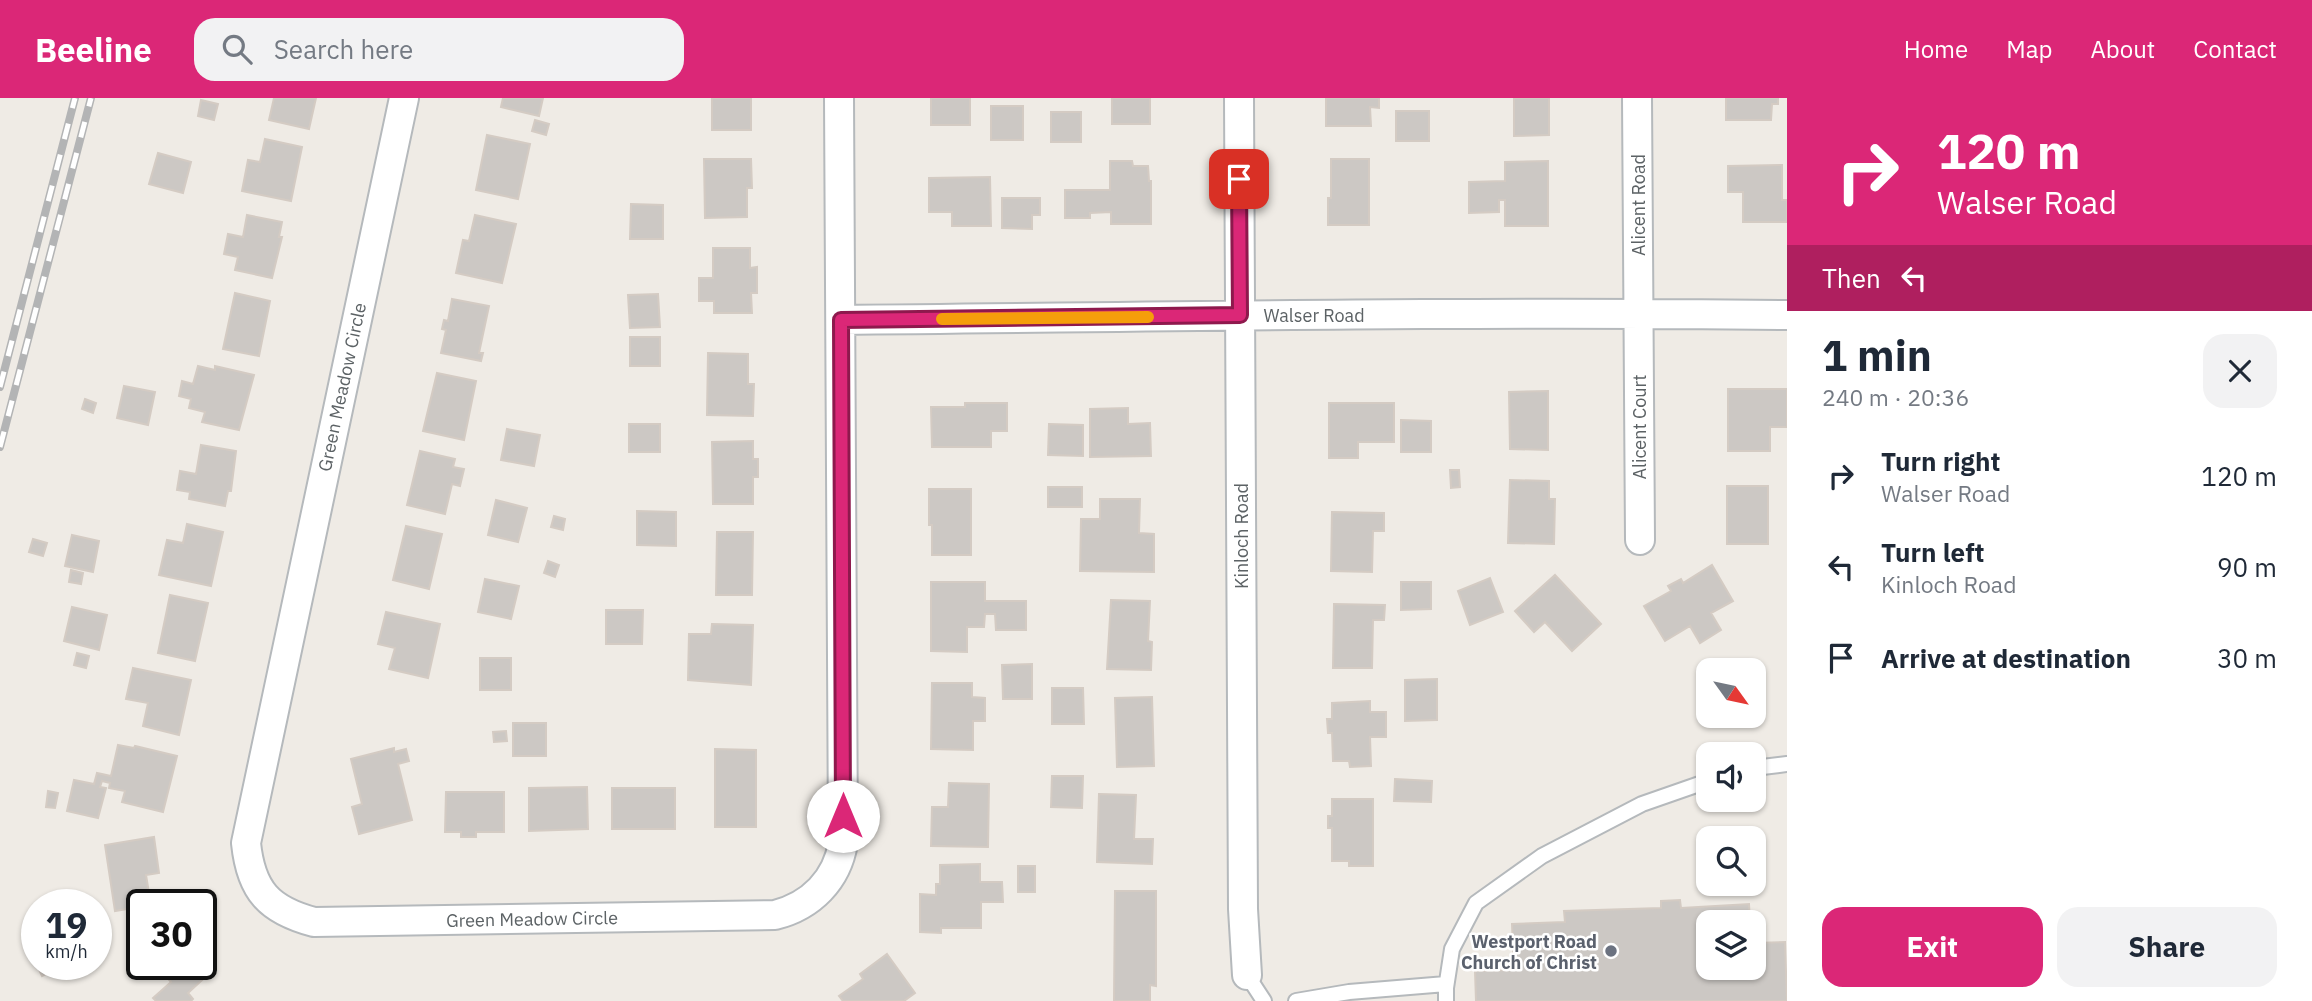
<!DOCTYPE html>
<meta charset="utf-8">
<style>
body{margin:0;font-family:"IBM Plex Sans",sans-serif;background:#f2f2f3;color:#1f2937;height:100vh;display:flex;flex-direction:column;font-size:26px;white-space:nowrap}
*{box-sizing:border-box;margin:0}
p{font-size:23px;color:#747a83}
.icon{flex:none;width:38px;height:38px;fill:none;stroke:currentColor;stroke-width:2;stroke-linecap:round;stroke-linejoin:round}
.map{position:relative;flex:1;overflow:hidden}
.side{display:flex;flex-direction:column;background:#fff;width:525px}
.side>*{flex:none}
.top-card{background:#db2777;color:#fff;overflow:hidden}
.needle{width:46px;rotate:123deg}
.buttons{position:absolute;left:1696px;top:560px;display:grid;gap:14px}
.buttons a{display:grid;place-items:center;width:70px;height:70px;border-radius:14px;background:#fff;box-shadow:0 2px 5px #0004;font-size:35px}
.speed{position:absolute;left:21px;top:791px;display:flex;gap:14px;font-size:35px;font-weight:700;text-align:center}
.speed>*{display:grid;place-content:center;width:91px;height:91px;border-radius:50%;background:#fff;box-shadow:0 2px 5px #0004;line-height:1}
.speed small{font-size:18px;font-weight:400}
.speed .limit{border:4px solid #111;border-radius:10px;background:#fff;color:#111}
.pin{position:absolute;display:grid;place-items:center;width:60px;height:60px;color:#fff;margin:-30px;border-radius:14px;box-shadow:0 4px 10px #0006}
.me{position:absolute;width:77px;margin:-38px;rotate:0deg;stroke-linejoin:round;filter:drop-shadow(0 0 5px #0008)}
.turn{display:flex;align-items:center;gap:24px;height:147px;padding:0 35px;font-size:32px}
.turn .icon{width:91px;height:91px;stroke-width:2.5}
.turn b{display:block;font-size:49px;line-height:60px}
.then{display:flex;align-items:center;height:66px;padding:0 35px;background:#0003;gap:14px;font-size:26px}
.round{display:grid;place-items:center;flex:none;width:74px;height:74px;border-radius:21px;background:#f2f2f3}
.head{display:flex;align-items:center;justify-content:space-between;height:119px;padding:0 35px}
h1{font-size:42px;font-weight:800;line-height:52px}
.button{display:flex;gap:14px;margin-top:auto;padding:14px 35px}
.button a{flex:1;height:80px;border-radius:21px;background:#db2777;color:#fff;font-size:28px;font-weight:800;line-height:80px;text-align:center}
.button a+a{background:#f2f2f3;color:#1f2937}
ul{padding:0;list-style:none}
li{display:flex;align-items:center;gap:21px;height:91px;padding:0 35px}
li div{flex:1}
li b{display:block;font-size:26px}
li em{font-style:normal}
header{display:flex;align-items:center;gap:42px;box-sizing:border-box;height:98px;padding:0 35px;background:#db2777;color:#fff}
header strong{font-size:33px}
nav{display:flex;gap:38px;margin-inline-start:auto;font-size:24px}
.search{width:490px;height:63px;background:#f2f2f3;display:flex;align-items:center;gap:18px;box-sizing:border-box;padding:0 24px;border-radius:21px;color:#747a83;font-size:26px}
main{display:flex;flex:1;min-height:0}
.map>svg:first-child{display:block}
.building{fill:#ccc8c4;stroke:#d4cbc3;stroke-width:2}
.lines{fill:none;stroke-linecap:round;stroke-linejoin:round}
.lane-casing{stroke:#b5b9bc;stroke-width:18}
.street-casing{stroke:#b5b9bc;stroke-width:32}
.lane{stroke:#fff;stroke-width:14}
.street{stroke:#fff;stroke-width:28}
.rail-casing{stroke:#b3b4b5;stroke-width:8}
.rail{stroke:#fff;stroke-width:5;stroke-dasharray:16;stroke-linecap:butt}
.route-casing{stroke:#8e194d;stroke-width:18}
.route{stroke:#db2777;stroke-width:12}
.slow{stroke:#f59e0b;stroke-width:12}
.worship-dot{fill:#6b7280;stroke:#fff;stroke-width:2.5}
.labels{text-anchor:middle;dominant-baseline:central;stroke-width:5;stroke-linejoin:round;paint-order:stroke}
.street-label{font-size:18px;fill:#5c6265;stroke:#fff}
.worship-label{font-size:18px;font-weight:bold;fill:#5b616d;stroke:#fff;text-anchor:end}
</style>
<header>
<strong>Beeline</strong>
<div class="search"><svg class="icon" aria-label="search" viewBox="0 0 24 24"><circle cx="10" cy="10" r="6"/><path d="M15 15l6 6"/></svg>Search here</div>
<nav><a>Home</a><a>Map</a><a>About</a><a>Contact</a></nav>
</header>
<main>
<div class="map">
<svg width="1787" height="903" viewBox="0 0 1787 903">
<rect width="100%" height="100%" fill="#efebe5"/>
<path class="building" d="M 274,0 L 316,0 L 309,31 L 269,22 Z
M 503,0 L 543,0 L 539,18 L 501,9 Z
M 712,0 L 751,0 L 751,32 L 712,32 Z
M 931,0 L 970,0 L 970,27 L 931,27 Z
M 1112,0 L 1150,0 L 1150,26 L 1112,26 Z
M 1326,0 L 1379,0 L 1379,10 L 1370,9 L 1371,28 L 1326,28 Z
M 1514,0 L 1549,0 L 1549,37 L 1514,38 Z
M 1726,0 L 1778,0 L 1778,6 L 1772,6 L 1771,22 L 1726,22 Z
M 201,2 L 218,6 L 214,22 L 198,18 Z
M 991,8 L 1023,8 L 1023,42 L 991,42 Z
M 1396,13 L 1429,13 L 1429,43 L 1396,43 Z
M 1051,14 L 1081,14 L 1081,44 L 1051,44 Z
M 535,22 L 549,26 L 546,37 L 532,33 Z
M 487,37 L 530,46 L 518,101 L 476,92 Z
M 265,41 L 302,49 L 291,103 L 242,93 L 248,62 L 260,64 Z
M 158,55 L 191,64 L 183,95 L 149,86 Z
M 704,61 L 751,61 L 752,90 L 747,90 L 747,119 L 705,120 Z
M 1331,61 L 1369,61 L 1369,127 L 1328,127 L 1328,100 L 1331,100 Z
M 1110,63 L 1132,63 L 1133,68 L 1148,68 L 1149,83 L 1151,83 L 1151,126 L 1111,126 L 1111,114 L 1090,115 L 1090,120 L 1065,120 L 1065,92 L 1110,92 Z
M 1548,63 L 1548,128 L 1505,128 L 1505,102 L 1499,102 L 1499,114 L 1469,115 L 1469,84 L 1505,83 L 1505,64 Z
M 1782,67 L 1782,102 L 1787,102 L 1787,124 L 1743,124 L 1743,94 L 1728,94 L 1728,68 Z
M 990,79 L 991,128 L 952,128 L 952,114 L 929,114 L 929,80 Z
M 1002,100 L 1040,100 L 1040,117 L 1032,117 L 1032,131 L 1002,130 Z
M 631,106 L 663,107 L 663,141 L 630,141 Z
M 247,117 L 282,124 L 279,139 L 282,139 L 272,180 L 235,172 L 238,159 L 224,156 L 228,136 L 243,139 Z
M 475,117 L 516,126 L 502,185 L 456,175 L 463,142 L 469,143 Z
M 713,150 L 750,150 L 750,170 L 757,169 L 757,195 L 751,195 L 752,215 L 714,215 L 714,203 L 699,203 L 699,180 L 713,180 Z
M 235,195 L 270,203 L 259,258 L 223,251 Z
M 658,196 L 660,229 L 630,230 L 628,197 Z
M 452,201 L 489,208 L 479,255 L 483,255 L 481,263 L 441,255 L 446,232 L 442,231 L 444,222 L 448,223 Z
M 630,239 L 660,239 L 660,268 L 630,268 Z
M 708,255 L 748,256 L 748,286 L 754,286 L 753,318 L 707,317 Z
M 198,268 L 215,272 L 215,268 L 254,277 L 239,332 L 202,324 L 205,314 L 189,310 L 191,301 L 179,298 L 182,283 L 193,286 Z
M 437,275 L 476,283 L 464,342 L 423,333 Z
M 124,288 L 155,294 L 148,327 L 117,320 Z
M 1728,291 L 1787,291 L 1787,329 L 1770,329 L 1770,353 L 1728,353 Z
M 1548,293 L 1548,352 L 1510,351 L 1509,294 Z
M 85,301 L 96,305 L 93,315 L 82,311 Z
M 965,305 L 1007,305 L 1007,333 L 991,333 L 991,349 L 932,349 L 931,309 L 965,309 Z
M 1329,305 L 1394,305 L 1394,344 L 1358,344 L 1358,360 L 1329,360 Z
M 1128,310 L 1128,326 L 1150,325 L 1151,358 L 1090,359 L 1090,311 Z
M 1401,322 L 1431,323 L 1431,354 L 1401,354 Z
M 629,326 L 660,326 L 660,354 L 629,354 Z
M 1049,326 L 1083,327 L 1083,358 L 1048,357 Z
M 507,331 L 540,337 L 534,368 L 501,362 Z
M 753,343 L 753,361 L 758,361 L 758,379 L 753,379 L 753,406 L 713,406 L 712,344 Z
M 201,347 L 236,353 L 231,393 L 228,393 L 225,408 L 189,401 L 190,394 L 177,392 L 180,373 L 196,376 Z
M 420,353 L 455,361 L 453,369 L 464,371 L 460,388 L 452,386 L 445,416 L 407,407 Z
M 1450,372 L 1459,372 L 1460,389 L 1451,390 Z
M 1510,382 L 1549,383 L 1549,401 L 1555,401 L 1554,446 L 1508,445 Z
M 1727,388 L 1768,388 L 1768,446 L 1727,446 Z
M 1048,389 L 1082,389 L 1082,409 L 1048,409 Z
M 929,391 L 971,391 L 971,457 L 932,457 L 932,427 L 929,427 Z
M 1100,401 L 1140,401 L 1139,435 L 1154,436 L 1154,474 L 1080,473 L 1081,421 L 1100,421 Z
M 496,402 L 527,410 L 518,444 L 488,437 Z
M 637,413 L 676,414 L 676,448 L 637,447 Z
M 1332,414 L 1384,415 L 1384,433 L 1373,433 L 1372,474 L 1331,473 Z
M 554,418 L 565,421 L 563,432 L 551,429 Z
M 187,426 L 223,434 L 211,488 L 159,477 L 167,442 L 183,445 Z
M 406,428 L 442,436 L 429,491 L 393,482 Z
M 717,434 L 753,434 L 752,497 L 716,497 Z
M 72,437 L 99,443 L 93,474 L 65,468 Z
M 33,441 L 47,445 L 43,458 L 29,454 Z
M 548,463 L 559,467 L 555,479 L 544,475 Z
M 1712,467 L 1733,503 L 1711,515 L 1721,532 L 1700,545 L 1690,528 L 1665,543 L 1644,508 L 1671,493 L 1668,488 L 1681,481 L 1683,485 Z
M 71,472 L 83,475 L 81,486 L 69,484 Z
M 1555,477 L 1601,526 L 1572,553 L 1545,524 L 1534,534 L 1515,513 Z
M 1490,480 L 1503,514 L 1470,527 L 1458,493 Z
M 485,481 L 519,488 L 511,521 L 478,514 Z
M 931,484 L 985,484 L 985,503 L 1026,503 L 1026,532 L 996,532 L 995,516 L 985,516 L 984,529 L 967,529 L 967,554 L 931,553 Z
M 1401,484 L 1431,484 L 1431,511 L 1401,512 Z
M 170,497 L 208,505 L 195,563 L 158,555 Z
M 1111,502 L 1150,503 L 1148,543 L 1152,544 L 1151,572 L 1107,571 Z
M 1334,506 L 1385,507 L 1384,522 L 1373,522 L 1372,570 L 1333,570 Z
M 72,509 L 107,517 L 99,552 L 64,543 Z
M 606,512 L 643,512 L 642,546 L 606,546 Z
M 386,514 L 440,526 L 428,580 L 389,571 L 395,550 L 378,546 Z
M 712,526 L 753,527 L 751,587 L 688,582 L 689,536 L 711,536 Z
M 77,555 L 89,558 L 86,570 L 74,567 Z
M 480,560 L 511,560 L 511,592 L 480,592 Z
M 1032,566 L 1032,601 L 1003,601 L 1002,567 Z
M 133,570 L 191,582 L 179,637 L 143,628 L 148,605 L 126,601 Z
M 1437,581 L 1437,622 L 1405,623 L 1405,582 Z
M 932,585 L 972,585 L 972,599 L 985,600 L 985,623 L 973,623 L 973,652 L 931,651 Z
M 1052,590 L 1083,590 L 1084,626 L 1052,626 Z
M 1152,599 L 1154,668 L 1117,669 L 1115,600 Z
M 1370,603 L 1370,614 L 1386,614 L 1386,639 L 1370,639 L 1371,668 L 1350,669 L 1349,663 L 1333,663 L 1332,635 L 1328,635 L 1327,621 L 1332,621 L 1332,605 Z
M 513,625 L 546,625 L 546,658 L 513,658 Z
M 506,633 L 507,643 L 494,644 L 493,634 Z
M 118,647 L 134,650 L 135,648 L 177,658 L 163,714 L 122,704 L 125,693 L 109,690 L 110,685 L 102,683 L 100,689 L 106,690 L 98,720 L 67,713 L 74,682 L 94,686 L 97,675 L 111,678 Z
M 394,650 L 394,654 L 406,651 L 409,663 L 398,666 L 412,722 L 359,736 L 352,709 L 362,706 L 351,661 Z
M 715,651 L 756,652 L 756,729 L 715,729 Z
M 1052,678 L 1083,678 L 1082,710 L 1051,709 Z
M 1395,681 L 1432,683 L 1431,704 L 1394,703 Z
M 949,685 L 989,686 L 988,749 L 931,748 L 932,709 L 948,709 Z
M 587,689 L 588,731 L 529,733 L 529,690 Z
M 612,690 L 675,690 L 675,731 L 612,731 Z
M 48,693 L 58,695 L 55,710 L 46,709 Z
M 446,694 L 504,694 L 504,734 L 476,734 L 476,739 L 461,739 L 461,734 L 445,734 Z
M 1099,696 L 1136,697 L 1134,741 L 1153,741 L 1152,766 L 1097,764 Z
M 1332,701 L 1373,701 L 1373,768 L 1349,768 L 1349,763 L 1332,763 L 1332,730 L 1328,730 L 1328,718 L 1332,718 Z
M 154,739 L 159,775 L 146,777 L 151,807 L 115,813 L 105,747 Z
M 980,766 L 980,784 L 1002,784 L 1003,804 L 981,804 L 981,830 L 941,830 L 941,835 L 920,834 L 920,796 L 936,797 L 936,786 L 940,786 L 940,767 Z
M 1018,768 L 1035,768 L 1035,794 L 1018,794 Z
M 1115,793 L 1156,793 L 1156,888 L 1150,887 L 1150,903 L 1114,903 Z
M 1680,802 L 1681,810 L 1749,806 L 1750,824 L 1708,824 L 1708,870 L 1754,870 L 1754,845 L 1785,844 L 1787,903 L 1476,903 L 1475,873 L 1514,872 L 1512,826 L 1565,824 L 1564,813 L 1661,810 L 1661,803 Z
M 887,856 L 915,895 L 904,903 L 843,903 L 839,898 L 863,881 L 860,876 Z
M 201,860 L 212,873 L 188,895 L 193,901 L 191,903 L 156,903 L 153,900 L 171,884 L 156,866 L 201,866 Z
M 37,862 L 37,866 L 52,866 L 55,871 L 42,878 L 35,863 Z"/>
<g class="lines">
<defs>
<path id="lane" d="M 1754,670 L 1787,666
M 1247,877 L 1264,903
M 1296,903 L 1349,894 L 1446,886
M 1446,903 L 1446,890 L 1452,851 L 1476,805 L 1542,758 L 1642,706 L 1708,683"/>
<path id="street" d="M 404,0 L 246,745 C 251,793 269,812 314,824 L 775,817 C 811,808 837,782 843,745 L 839,0
M 1239,0 L 1243,811 L 1247,877
M 1637,0 L 1640,442
M 841,222 C 1156,219 1472,213 1787,217"/>
</defs>
<use href="#lane" class="lane-casing"/>
<use href="#street" class="street-casing"/>
<use href="#lane" class="lane"/>
<use href="#street" class="street"/>
<defs>
<path id="rail" d="M 0,289 L 75,0
M 0,349 L 91,0"/>
</defs>
<use href="#rail" class="rail-casing"/>
<use href="#rail" class="rail"/>
</g>
<g class="lines">
<defs>
<path id="route" d="M 843,718 L 841,222 L 1240,217 L 1239,81"/>
</defs>
<use href="#route" class="route-casing"/>
<use href="#route" class="route"/>
<path class="slow" d="M 942,221 L 1148,219"/>
</g>
<circle class="worship-dot" cx="1611" cy="853" r="7"/>
<g class="labels">
<g class="street-label">
<text transform="translate(1638 107) rotate(-90)">Alicent Road</text>
<text x="1314" y="217">Walser Road</text>
<text transform="translate(342 289) rotate(-78)">Green Meadow Circle</text>
<text transform="translate(1639 329) rotate(-90)">Alicent Court</text>
<text transform="translate(1241 438) rotate(-90)">Kinloch Road</text>
<text transform="translate(532 821) rotate(-1)">Green Meadow Circle</text>
</g>
<g class="worship-label">
<text x="1597" y="843">Westport Road<tspan x="1597" dy="21">Church of Christ</tspan></text>
</g>
</g>
</svg>
<div class="buttons">
<a><svg class="needle" viewBox="-14 -14 28 28"><path d="M0-13l5 13h-10z" fill="#e53935"/><path d="M0 13l5-13h-10z" fill="#747a83"/></svg></a>
<a><svg class="icon" aria-label="sound" viewBox="0 0 24 24"><path d="M4 9h4l5-4v14l-5-4H4zM17 9q2 3 0 6"/></svg></a>
<a><svg class="icon" aria-label="search" viewBox="0 0 24 24"><circle cx="10" cy="10" r="6"/><path d="M15 15l6 6"/></svg></a>
<a><svg class="icon" aria-label="layers" viewBox="0 0 24 24"><path d="M12 4l9 5-9 5-9-5zM3 14l9 5 9-5"/></svg></a>
</div>
<div class="speed"><div>19<small>km/h</small></div><div class="limit">30</div></div>
<div class="pin" style="left:1239px;top:81px;background:#d93025"><svg class="icon" aria-label="arrive" viewBox="0 0 24 24"><path d="M6 21V4h12l-3 4 3 4H6"/></svg></div>
<svg class="me" style="left:843px;top:718px" viewBox="-20 -20 40 40"><circle r="19" fill="#fff"/><path d="M0-13L10 11 0 6-10 11z" fill="#db2777"/></svg>
</div>
<section class="side">
<div class="top-card">
<div class="turn"><svg class="icon" aria-label="right" viewBox="0 0 24 24"><path d="M7 20v-9h11M14 6l5 5-5 5"/></svg><div><b>120 m</b>Walser Road</div></div>
<div class="then">Then<svg class="icon" aria-label="left" viewBox="0 0 24 24"><path d="M17 20v-9H6M10 6l-5 5 5 5"/></svg></div>
</div>
<div class="head"><div><h1>1 min</h1><p>240 m · 20:36</p></div><a class="round"><svg class="icon" aria-label="close" viewBox="0 0 24 24"><path d="M6 6l12 12M18 6L6 18"/></svg></a></div>
<ul>
<li><svg class="icon" aria-label="right" viewBox="0 0 24 24"><path d="M7 20v-9h11M14 6l5 5-5 5"/></svg><div><b>Turn right</b><p>Walser Road</p></div><em>120 m</em></li>
<li><svg class="icon" aria-label="left" viewBox="0 0 24 24"><path d="M17 20v-9H6M10 6l-5 5 5 5"/></svg><div><b>Turn left</b><p>Kinloch Road</p></div><em>90 m</em></li>
<li><svg class="icon" aria-label="arrive" viewBox="0 0 24 24"><path d="M6 21V4h12l-3 4 3 4H6"/></svg><div><b>Arrive at destination</b></div><em>30 m</em></li>
</ul>
<div class="button"><a>Exit</a><a>Share</a></div>
</section>
</main>
